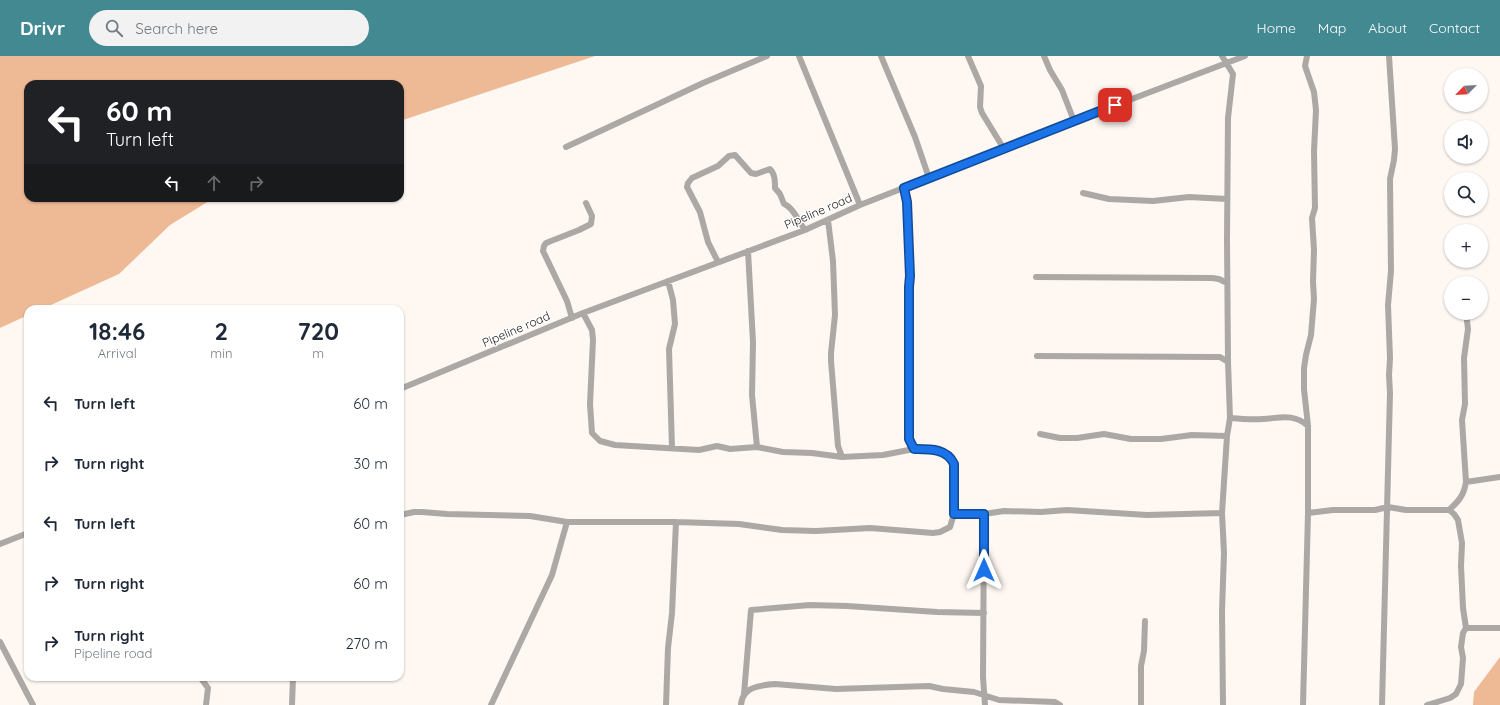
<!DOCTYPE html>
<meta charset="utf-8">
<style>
body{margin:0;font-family:Quicksand,sans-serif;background:#f2f2f3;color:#1f2937;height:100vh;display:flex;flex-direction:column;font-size:15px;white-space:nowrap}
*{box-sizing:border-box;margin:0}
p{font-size:13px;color:#747a83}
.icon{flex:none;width:22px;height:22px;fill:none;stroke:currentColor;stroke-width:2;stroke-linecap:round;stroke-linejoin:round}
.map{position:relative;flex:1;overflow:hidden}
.details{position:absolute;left:24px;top:249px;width:380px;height:376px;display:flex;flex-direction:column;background:#fff;border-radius:12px;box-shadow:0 1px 3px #0004}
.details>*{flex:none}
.hud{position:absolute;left:24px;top:24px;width:380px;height:122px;border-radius:12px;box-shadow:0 1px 3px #0004;background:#202124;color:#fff;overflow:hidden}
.needle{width:26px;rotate:246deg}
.buttons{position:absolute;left:1444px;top:12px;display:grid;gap:8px}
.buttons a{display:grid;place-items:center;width:44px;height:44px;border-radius:50%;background:#fff;box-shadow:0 1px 3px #0004;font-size:20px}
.pin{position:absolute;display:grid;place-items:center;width:34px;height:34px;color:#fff;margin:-17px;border-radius:8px;box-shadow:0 2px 6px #0006}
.me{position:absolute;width:44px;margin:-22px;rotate:0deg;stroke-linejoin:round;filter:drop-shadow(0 0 3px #0008)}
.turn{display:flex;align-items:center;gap:14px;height:84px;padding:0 16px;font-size:18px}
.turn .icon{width:52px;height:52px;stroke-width:2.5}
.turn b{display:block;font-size:28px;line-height:34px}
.lanes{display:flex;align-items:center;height:38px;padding:0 16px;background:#0003;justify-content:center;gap:20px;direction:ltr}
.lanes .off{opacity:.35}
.eta{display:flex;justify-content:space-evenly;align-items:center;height:68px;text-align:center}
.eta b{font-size:24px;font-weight:800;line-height:28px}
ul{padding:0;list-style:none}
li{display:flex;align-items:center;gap:12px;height:60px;padding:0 16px}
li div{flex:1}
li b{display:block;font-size:15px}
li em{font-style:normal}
header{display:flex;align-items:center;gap:24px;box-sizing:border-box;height:56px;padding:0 20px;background:#428991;color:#fff}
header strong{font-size:19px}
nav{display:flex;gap:22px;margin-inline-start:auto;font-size:14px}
.search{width:280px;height:36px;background:#f2f2f3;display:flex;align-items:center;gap:10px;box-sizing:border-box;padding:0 14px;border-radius:22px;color:#747a83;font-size:15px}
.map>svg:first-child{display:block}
.green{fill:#eeb995}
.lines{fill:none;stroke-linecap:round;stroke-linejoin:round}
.street{stroke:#aca8a6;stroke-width:6}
.route-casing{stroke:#114b97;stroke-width:10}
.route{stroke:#1a73e8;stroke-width:7}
.labels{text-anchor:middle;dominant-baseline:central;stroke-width:3;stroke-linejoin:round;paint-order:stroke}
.street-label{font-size:12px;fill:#252220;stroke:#fff}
</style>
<header>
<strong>Drivr</strong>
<div class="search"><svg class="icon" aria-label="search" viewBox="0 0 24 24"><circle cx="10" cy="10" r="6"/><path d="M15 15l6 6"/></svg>Search here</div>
<nav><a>Home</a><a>Map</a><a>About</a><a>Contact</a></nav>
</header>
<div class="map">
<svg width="1500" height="649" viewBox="0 0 1500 649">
<rect width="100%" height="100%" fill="#fef7f2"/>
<path class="green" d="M 0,0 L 595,0 L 400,65 L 400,28 L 28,28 L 28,142 L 214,142 L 170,169 L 119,218 L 42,253 L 28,253 L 28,259 L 0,272 Z
M 1500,601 L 1500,649 L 1473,649 L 1474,636 Z"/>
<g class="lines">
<path class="street" d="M 799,0 L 860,149
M 881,0 L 915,81 L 929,122
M 968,0 L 981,30 L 980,51 L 982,57 L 1004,93
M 1044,0 L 1050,14 L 1062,34 L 1074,65
M 1222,0 L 1233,18 L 1228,62 L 1227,183 L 1228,306 L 1230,362 L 1227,380 L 1222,457 L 1224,497 L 1222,555 L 1223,649
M 566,91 L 654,50 L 703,27 L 767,0
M 904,132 L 907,146 L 910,220 L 909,231 L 909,383 L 914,393
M 1083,137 L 1109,143 L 1153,145 L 1189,141 L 1227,143
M 828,164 L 833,205 L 835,259 L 831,297 L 831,305 L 838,390 L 842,401
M 748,195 L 753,286 L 752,339 L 757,391
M 718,206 L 708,186 L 700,156 L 687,131 L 688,127 L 692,122 L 718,110 L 729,100 L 735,99 L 751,117 L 756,118 L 770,113 C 775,118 775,125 775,132 L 780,138 L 784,148 C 793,151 799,166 805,174
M 1036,221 L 1212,222 L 1219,223 L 1227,227
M 668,225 L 673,244 L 675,268 L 669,293 L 672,392
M 572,262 L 567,245 L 543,195 L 544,190 L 546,187 L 579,174 L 591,168 L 592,160 L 586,147
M 1037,300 L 1214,301 L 1220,301 L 1228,306
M 400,333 L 583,257 L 805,174 L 860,149 L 1074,65 L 1245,0
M 1230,362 C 1241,363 1252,364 1263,363 C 1280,362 1294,357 1308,370
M 1040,378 L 1060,382 L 1077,382 L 1104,378 L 1131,383 L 1161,383 L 1192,379 L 1227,380
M 1466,426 L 1500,421
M 1449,454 C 1459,445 1464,439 1466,426 L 1462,364 L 1465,348 L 1464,302 L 1468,273 L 1466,257
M 1308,457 L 1333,454 L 1375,454 L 1388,451 L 1406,454 L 1449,454 L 1454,458 L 1458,464 L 1462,487 L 1461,510 L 1463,552 L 1466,572 L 1463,577 L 1461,591 L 1463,602 L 1461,628 L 1456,638 L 1450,642 L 1427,649
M 954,458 L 984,458 L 1004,455 L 1041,456 L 1067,454 L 1147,459 L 1222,457
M 984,458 L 983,621 L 985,649
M 400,459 L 414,456 L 422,456 L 447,458 L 530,460 L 567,466 L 676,466 L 739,468 L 782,474 L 816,475 L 870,472 L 933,477 L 940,476 L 950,471 L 954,458 L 954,408 L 950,400 L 936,393 L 914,393 L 883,399 L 842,401 L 812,397 L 783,396 L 757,391 L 730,393 L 717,390 L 699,394 L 615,389 L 600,385 L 592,377 L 590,348 L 593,284 L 592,274 L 583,257
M 0,488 L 28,477
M 1466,572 L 1499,572
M 0,586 L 33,649
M 200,621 L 208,632 L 206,649
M 744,638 L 751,554 L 810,549 L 847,550 L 937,556 L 984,557
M 292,649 L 293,621
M 491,649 L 552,519 L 567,466
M 666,649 L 668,592 L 672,557 L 676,466
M 741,649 C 742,631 760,629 775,628 L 836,633 L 929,630 L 943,633 L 974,636 L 999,644 L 1055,646 L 1060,649
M 1141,649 L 1141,610 L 1144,595 L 1145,565
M 1303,649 L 1308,457 L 1308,370 L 1304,333 L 1304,312 L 1306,299 L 1311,279 L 1314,243 L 1313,226 L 1314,194 L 1312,162 L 1315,152 L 1314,95 L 1316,54 L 1314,36 L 1305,10 L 1307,0
M 1382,649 L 1390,337 L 1389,319 L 1390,302 L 1388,249 L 1391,215 L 1390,123 L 1394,104 L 1395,93 L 1389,0"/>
</g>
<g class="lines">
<defs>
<path id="route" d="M 984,514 L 984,458 L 954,458 L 954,408 C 947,392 929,393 914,393 L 909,383 L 909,231 L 910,220 L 907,146 L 904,132 L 1115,49"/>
</defs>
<use href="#route" class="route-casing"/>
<use href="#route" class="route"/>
</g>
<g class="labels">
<g class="street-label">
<text transform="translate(818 155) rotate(-23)">Pipeline road</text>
<text transform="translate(516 273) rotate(-23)">Pipeline road</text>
</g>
</g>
</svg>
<div class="buttons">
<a><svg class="needle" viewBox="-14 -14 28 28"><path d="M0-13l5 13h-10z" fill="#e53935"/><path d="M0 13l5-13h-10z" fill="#747a83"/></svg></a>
<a><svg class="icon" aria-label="sound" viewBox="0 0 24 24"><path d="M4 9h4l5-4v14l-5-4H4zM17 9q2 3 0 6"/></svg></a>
<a><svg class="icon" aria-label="search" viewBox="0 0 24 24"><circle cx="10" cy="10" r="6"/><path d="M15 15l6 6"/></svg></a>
<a>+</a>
<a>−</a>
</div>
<div class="pin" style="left:1115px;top:49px;background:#d93025"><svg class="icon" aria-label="arrive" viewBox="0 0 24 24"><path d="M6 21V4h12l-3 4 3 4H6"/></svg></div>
<svg class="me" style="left:984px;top:514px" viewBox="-20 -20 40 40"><path d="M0-17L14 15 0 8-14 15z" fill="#1a73e8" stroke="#fff" stroke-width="4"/></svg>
<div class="hud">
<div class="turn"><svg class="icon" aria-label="left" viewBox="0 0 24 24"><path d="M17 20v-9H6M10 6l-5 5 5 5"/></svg><div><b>60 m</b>Turn left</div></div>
<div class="lanes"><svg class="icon" aria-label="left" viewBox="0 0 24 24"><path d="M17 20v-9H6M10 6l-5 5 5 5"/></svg><svg class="icon off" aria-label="ahead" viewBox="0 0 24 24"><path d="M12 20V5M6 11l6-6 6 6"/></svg><svg class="icon off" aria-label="right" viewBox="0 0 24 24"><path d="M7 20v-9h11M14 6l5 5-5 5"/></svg></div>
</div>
<section class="details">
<div class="eta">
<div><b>18:46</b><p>Arrival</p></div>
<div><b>2</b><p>min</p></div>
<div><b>720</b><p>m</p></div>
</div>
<ul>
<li><svg class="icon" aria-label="left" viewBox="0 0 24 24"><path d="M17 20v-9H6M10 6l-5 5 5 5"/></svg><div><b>Turn left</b></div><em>60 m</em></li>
<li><svg class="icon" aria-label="right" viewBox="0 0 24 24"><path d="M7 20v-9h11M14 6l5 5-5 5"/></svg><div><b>Turn right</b></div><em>30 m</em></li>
<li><svg class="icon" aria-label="left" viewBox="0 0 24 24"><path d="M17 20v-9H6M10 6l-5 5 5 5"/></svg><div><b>Turn left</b></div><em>60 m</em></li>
<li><svg class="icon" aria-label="right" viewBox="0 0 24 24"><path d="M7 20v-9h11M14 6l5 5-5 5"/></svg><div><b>Turn right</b></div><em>60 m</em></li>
<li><svg class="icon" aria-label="right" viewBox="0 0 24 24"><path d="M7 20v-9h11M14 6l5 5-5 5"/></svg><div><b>Turn right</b><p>Pipeline road</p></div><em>270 m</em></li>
</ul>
</section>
</div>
